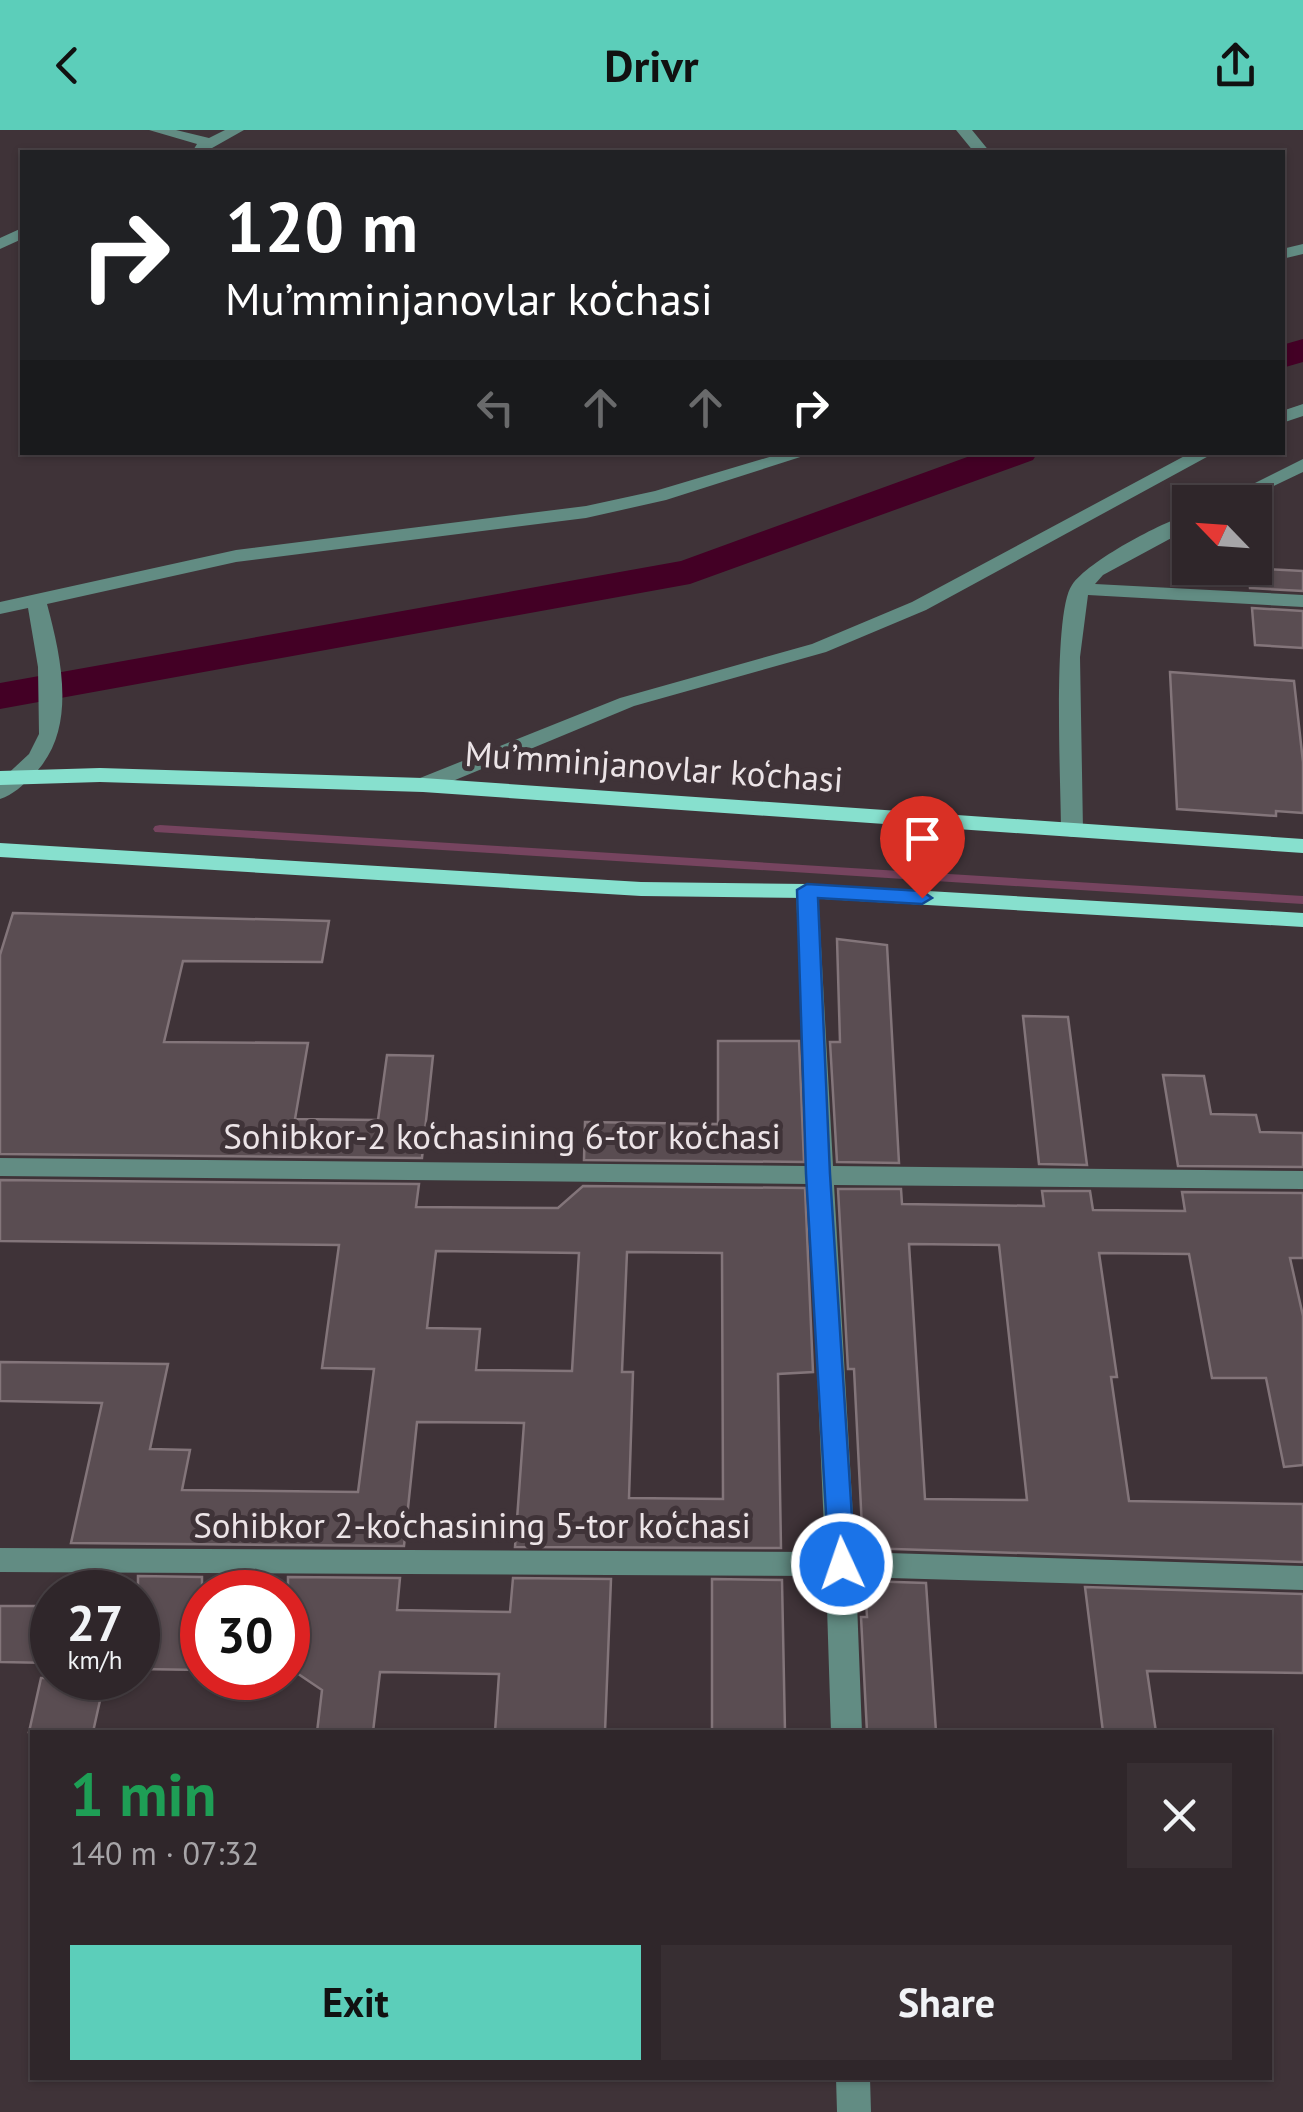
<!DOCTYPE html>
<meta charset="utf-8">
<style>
body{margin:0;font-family:"PT Sans",sans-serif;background:#372e32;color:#f1f3f6;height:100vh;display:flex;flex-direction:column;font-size:38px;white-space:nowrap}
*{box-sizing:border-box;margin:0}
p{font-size:32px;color:#a7a5a8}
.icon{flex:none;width:55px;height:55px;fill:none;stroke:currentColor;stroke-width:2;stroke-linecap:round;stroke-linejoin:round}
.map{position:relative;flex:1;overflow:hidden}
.panel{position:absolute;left:30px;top:1600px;width:1242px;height:350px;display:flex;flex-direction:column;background:#2f262a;border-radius:0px;box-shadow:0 2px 8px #0004,0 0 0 2px #4a4347}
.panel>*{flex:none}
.top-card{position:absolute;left:20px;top:20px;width:1265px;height:305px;border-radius:0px;box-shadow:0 2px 8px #0004,0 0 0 2px #4a4347;background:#202124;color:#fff;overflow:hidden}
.needle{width:65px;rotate:295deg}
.tools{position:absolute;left:1172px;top:355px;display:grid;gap:20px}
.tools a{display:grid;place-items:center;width:100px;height:100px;border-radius:0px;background:#2f262a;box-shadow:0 2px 8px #0004,0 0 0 2px #4a4347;font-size:50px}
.speed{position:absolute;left:30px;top:1440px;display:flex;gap:20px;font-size:50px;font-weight:700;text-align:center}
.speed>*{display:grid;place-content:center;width:130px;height:130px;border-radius:50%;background:#2f262a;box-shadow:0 2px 8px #0004,0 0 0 2px #4a4347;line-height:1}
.speed small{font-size:25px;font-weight:400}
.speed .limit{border:15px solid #d22;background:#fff;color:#111}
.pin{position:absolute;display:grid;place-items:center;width:85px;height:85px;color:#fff;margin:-102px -42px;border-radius:50% 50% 50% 0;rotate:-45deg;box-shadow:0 0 10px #0007}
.pin .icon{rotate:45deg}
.me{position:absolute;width:110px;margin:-55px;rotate:357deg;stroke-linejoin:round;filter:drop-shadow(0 0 8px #0008)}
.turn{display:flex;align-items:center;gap:35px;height:210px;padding:0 40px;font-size:45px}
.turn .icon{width:130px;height:130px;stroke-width:2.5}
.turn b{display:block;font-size:70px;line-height:85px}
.lanes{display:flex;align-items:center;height:95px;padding:0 40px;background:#0003;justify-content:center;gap:50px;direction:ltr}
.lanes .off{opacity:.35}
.round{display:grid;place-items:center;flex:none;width:105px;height:105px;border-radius:0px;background:#372e32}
.summary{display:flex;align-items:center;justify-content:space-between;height:170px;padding:0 40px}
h1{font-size:60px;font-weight:600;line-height:75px;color:#1e9e55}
.primary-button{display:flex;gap:20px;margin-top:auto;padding:20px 40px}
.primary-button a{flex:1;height:115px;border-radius:0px;background:#5cceba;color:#111;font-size:40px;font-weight:600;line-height:115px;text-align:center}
.primary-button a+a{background:#372e32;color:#f1f3f6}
header{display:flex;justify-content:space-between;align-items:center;height:130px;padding:0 40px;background:#5cceba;color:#111;font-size:45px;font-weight:600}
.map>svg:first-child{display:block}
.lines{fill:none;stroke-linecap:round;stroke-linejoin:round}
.stream{fill:#76445f;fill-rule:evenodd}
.canal{fill:#430025;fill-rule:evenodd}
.building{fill:#5a4d52;stroke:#83757a;stroke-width:2.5;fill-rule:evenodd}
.minor{fill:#628c83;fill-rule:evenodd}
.major{fill:#87e0ce;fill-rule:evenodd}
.route{fill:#1a73e8;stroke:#114b97;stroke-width:2.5}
.labels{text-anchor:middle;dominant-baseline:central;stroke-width:10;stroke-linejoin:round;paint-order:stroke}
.street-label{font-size:35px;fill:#ece4e7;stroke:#3f3338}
</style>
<header><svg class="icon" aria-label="back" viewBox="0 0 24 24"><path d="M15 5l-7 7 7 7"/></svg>Drivr<svg class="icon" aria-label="share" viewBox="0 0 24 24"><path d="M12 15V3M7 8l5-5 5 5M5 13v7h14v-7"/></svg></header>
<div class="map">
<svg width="1303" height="1982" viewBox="0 0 1303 1982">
<rect width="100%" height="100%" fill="#3f3338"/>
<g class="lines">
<path class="stream" d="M 160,695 L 1303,766 L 1303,774 L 155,702 L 153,699 L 155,696 Z"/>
<path class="canal" d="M 1303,209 L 1303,232 L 1282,238 L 1282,215 Z
M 981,322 L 1038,322 L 1033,330 L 690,454 L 0,579 L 0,553 L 681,431 Z"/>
</g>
<path class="building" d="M 1248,438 L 1303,441 L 1303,461 L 1250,458 Z
M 1252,478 L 1303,481 L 1303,518 L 1255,515 Z
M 1170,542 L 1294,551 L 1303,632 L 1303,683 L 1276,681 L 1276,686 L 1177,679 Z
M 13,783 L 329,791 L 322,832 L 183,831 L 164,912 L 308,913 L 295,989 L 378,990 L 387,925 L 433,926 L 422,1028 L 0,1024 L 0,825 Z
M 837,809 L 887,815 L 899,1033 L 837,1032 L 830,912 L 840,912 Z
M 1023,886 L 1068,887 L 1087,1035 L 1039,1034 Z
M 718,911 L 799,911 L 804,1032 L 584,1030 L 585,992 L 718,994 Z
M 1163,945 L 1204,946 L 1211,984 L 1256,985 L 1260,1002 L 1303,1003 L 1303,1037 L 1178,1036 Z
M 0,1050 L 419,1054 L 416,1077 L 558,1078 L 583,1056 L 805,1058 L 813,1242 L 778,1244 L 781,1418 L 515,1417 L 524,1293 L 417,1292 L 404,1416 L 71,1413 L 102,1273 L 0,1271 L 0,1232 L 168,1234 L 150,1319 L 190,1320 L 182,1360 L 358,1362 L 374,1239 L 322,1238 L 339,1115 L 0,1111 ZM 436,1121 L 579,1123 L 572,1241 L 476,1240 L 480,1199 L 427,1198 ZM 627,1122 L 722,1123 L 723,1369 L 629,1368 L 633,1242 L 622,1242 Z
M 838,1059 L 901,1059 L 902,1074 L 1044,1076 L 1042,1061 L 1090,1061 L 1093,1080 L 1185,1081 L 1182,1062 L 1303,1063 L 1303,1128 L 1290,1128 L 1303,1186 L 1303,1335 L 1284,1337 L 1266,1248 L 1212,1248 L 1189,1124 L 1099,1123 L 1117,1247 L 1111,1247 L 1129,1371 L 1303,1374 L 1303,1432 L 863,1418 L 854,1239 L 848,1239 ZM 909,1114 L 999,1115 L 1027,1370 L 925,1369 Z
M 138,1446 L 202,1447 L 202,1540 L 138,1539 Z
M 288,1447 L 400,1448 L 397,1480 L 510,1482 L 513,1448 L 611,1449 L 605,1602 L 495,1602 L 499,1544 L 380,1542 L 373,1602 L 317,1602 L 322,1560 L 288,1537 Z
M 712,1449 L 782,1450 L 785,1602 L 712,1602 Z
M 865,1451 L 926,1453 L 936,1602 L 867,1602 L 861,1487 L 867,1487 Z
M 1085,1457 L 1303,1464 L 1303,1543 L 1147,1541 L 1156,1602 L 1103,1602 Z
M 0,1476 L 52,1476 L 52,1533 L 0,1532 Z
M 41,1548 L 105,1548 L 93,1602 L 29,1602 Z"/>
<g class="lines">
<path class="minor" d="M 149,0 L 176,0 L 209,8 L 225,0 L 244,0 L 205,22 L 192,22 L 197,14 Z
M 956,0 L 972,0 L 990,22 L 974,22 Z
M 22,98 L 22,109 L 0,119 L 0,108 Z
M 1303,114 L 1303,124 L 1282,129 L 1282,119 Z
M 1303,274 L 1303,286 L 1282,293 L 1282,281 Z
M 786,322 L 816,322 L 666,370 L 586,388 L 236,432 L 47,474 C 62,530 78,603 32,646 C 23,655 13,665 0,669 L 0,651 L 29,624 L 39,604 L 38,537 L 28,478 L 0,484 L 0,472 L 236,420 L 586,376 L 655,361 Z
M 1192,322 L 1216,322 L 926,480 L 826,522 L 634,576 L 431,660 L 415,660 L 412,655 L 415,650 L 620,568 L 812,514 L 912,472 Z
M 1303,329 L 1303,342 L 1240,372 L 1217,372 Z
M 1190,384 L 1190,398 L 1103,445 L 1095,454 L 1303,465 L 1303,477 L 1088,465 L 1080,527 L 1083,700 L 1072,707 L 1064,705 L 1061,700 C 1061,657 1052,483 1072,455 C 1088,431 1162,392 1190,384 Z
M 807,754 L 818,761 L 833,1036 L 1303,1041 L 1303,1059 L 834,1055 L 855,1422 L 1303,1436 L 1303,1460 L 856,1447 L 862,1602 L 831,1602 L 826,1446 L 0,1442 L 0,1418 L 825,1422 L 809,1054 L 0,1046 L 0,1028 L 808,1036 L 796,761 Z
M 836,1948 L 870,1948 L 871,1982 L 837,1982 Z"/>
<path class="major" d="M 100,638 L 423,648 L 1303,709 L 1303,723 L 423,662 L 100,652 L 0,655 L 0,641 Z
M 0,713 L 641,752 L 807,754 L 1303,783 L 1303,797 L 807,768 L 641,766 L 0,727 Z"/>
</g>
<path class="route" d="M 807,754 L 922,761 L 932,768 L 922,774 L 818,768 L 830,1044 L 855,1434 L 851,1442 L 842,1445 L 833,1442 L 829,1434 L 806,1044 L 797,760 Z"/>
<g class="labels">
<g class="street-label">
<text transform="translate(654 636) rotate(4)">Mu’mminjanovlar ko‘chasi</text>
<text x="502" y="1006">Sohibkor-2 ko‘chasining 6-tor ko‘chasi</text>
<text x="472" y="1395">Sohibkor 2-ko‘chasining 5-tor ko‘chasi</text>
</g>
</g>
</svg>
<div class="tools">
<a><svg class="needle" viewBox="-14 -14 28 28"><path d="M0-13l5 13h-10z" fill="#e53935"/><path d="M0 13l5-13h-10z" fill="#a7a5a8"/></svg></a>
</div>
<div class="speed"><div>27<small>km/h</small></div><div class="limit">30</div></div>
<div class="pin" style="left:922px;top:768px;background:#d93025"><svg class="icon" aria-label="arrive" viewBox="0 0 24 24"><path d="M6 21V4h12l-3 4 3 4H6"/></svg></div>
<svg class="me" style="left:842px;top:1434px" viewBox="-20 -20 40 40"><circle r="17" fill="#1a73e8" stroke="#fff" stroke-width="3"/><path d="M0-11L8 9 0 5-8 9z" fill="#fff"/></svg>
<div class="top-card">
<div class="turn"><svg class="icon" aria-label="right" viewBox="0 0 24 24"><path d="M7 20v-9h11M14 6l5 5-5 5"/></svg><div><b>120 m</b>Mu’mminjanovlar ko‘chasi</div></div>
<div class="lanes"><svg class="icon off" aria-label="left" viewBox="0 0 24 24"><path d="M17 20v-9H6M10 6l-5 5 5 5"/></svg><svg class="icon off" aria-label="ahead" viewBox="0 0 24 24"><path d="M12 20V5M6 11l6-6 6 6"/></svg><svg class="icon off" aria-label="ahead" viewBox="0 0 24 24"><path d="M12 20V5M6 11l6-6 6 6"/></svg><svg class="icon" aria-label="right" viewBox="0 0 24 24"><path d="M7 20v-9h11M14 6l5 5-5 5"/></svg></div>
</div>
<section class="panel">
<div class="summary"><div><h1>1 min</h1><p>140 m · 07:32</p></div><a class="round"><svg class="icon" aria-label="close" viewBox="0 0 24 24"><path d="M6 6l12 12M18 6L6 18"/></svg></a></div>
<div class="primary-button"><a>Exit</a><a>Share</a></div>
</section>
</div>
